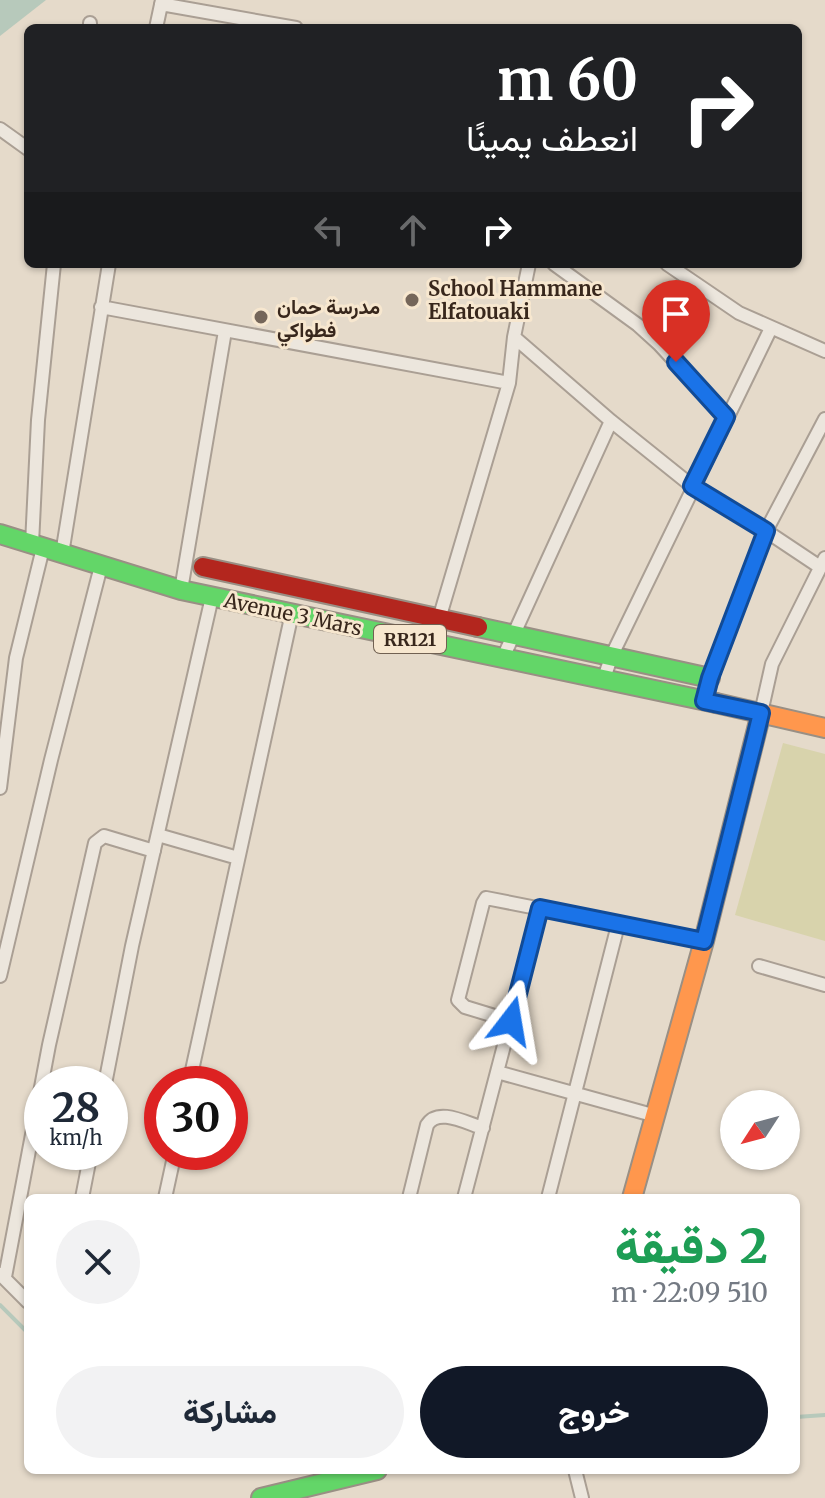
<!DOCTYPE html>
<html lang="ar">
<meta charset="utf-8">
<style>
body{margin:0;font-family:Merriweather,Vazirmatn,serif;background:#f2f2f3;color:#1f2937;direction:rtl;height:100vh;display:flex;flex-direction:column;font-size:30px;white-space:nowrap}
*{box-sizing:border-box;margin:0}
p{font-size:26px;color:#747a83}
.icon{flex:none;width:44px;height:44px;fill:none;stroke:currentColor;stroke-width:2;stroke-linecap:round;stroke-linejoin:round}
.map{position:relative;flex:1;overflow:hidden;direction:ltr}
.details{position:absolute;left:24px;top:1194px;width:776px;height:280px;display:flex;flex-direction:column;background:#fff;border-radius:12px;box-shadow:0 2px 6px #0004;direction:rtl}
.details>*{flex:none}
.top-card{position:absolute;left:24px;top:24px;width:778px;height:244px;border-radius:12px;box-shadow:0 2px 6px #0004;direction:rtl;background:#202124;color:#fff;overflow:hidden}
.needle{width:52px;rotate:234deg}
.fabs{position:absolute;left:720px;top:1090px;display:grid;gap:16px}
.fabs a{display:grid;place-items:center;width:80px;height:80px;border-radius:50%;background:#fff;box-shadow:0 2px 6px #0004;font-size:40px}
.speed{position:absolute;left:24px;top:1066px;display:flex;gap:16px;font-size:40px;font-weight:700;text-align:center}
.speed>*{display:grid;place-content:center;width:104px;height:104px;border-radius:50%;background:#fff;box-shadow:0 2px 6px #0004;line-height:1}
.speed small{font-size:20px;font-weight:400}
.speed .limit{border:12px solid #d22;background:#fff;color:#111}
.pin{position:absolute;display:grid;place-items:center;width:68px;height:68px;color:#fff;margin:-82px -34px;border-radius:50% 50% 50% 0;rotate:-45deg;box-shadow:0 0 8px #0007}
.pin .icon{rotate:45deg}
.me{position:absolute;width:88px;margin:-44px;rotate:14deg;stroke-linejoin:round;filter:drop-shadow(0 0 6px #0008)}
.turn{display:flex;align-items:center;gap:28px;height:168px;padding:0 32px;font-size:36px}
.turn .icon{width:104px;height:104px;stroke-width:2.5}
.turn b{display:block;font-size:56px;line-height:68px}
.lanes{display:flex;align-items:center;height:76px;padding:0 32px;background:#0003;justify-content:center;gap:40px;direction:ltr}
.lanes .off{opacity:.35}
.round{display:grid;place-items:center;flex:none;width:84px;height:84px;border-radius:42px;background:#f2f2f3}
.head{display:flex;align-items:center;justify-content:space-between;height:136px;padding:0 32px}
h1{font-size:48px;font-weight:800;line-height:60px;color:#1e9e55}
.primary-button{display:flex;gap:16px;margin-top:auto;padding:16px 32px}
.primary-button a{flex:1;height:92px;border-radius:48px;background:#111827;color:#fff;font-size:32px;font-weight:800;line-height:92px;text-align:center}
.primary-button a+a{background:#f2f2f3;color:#1f2937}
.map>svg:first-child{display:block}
.green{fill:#d8d3ac}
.water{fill:#b7c9bb}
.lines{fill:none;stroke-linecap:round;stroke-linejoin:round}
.stream{stroke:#b7c9bb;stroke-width:4}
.street-casing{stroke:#aa9f94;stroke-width:16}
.fast-casing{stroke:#998f84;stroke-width:22}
.slow-casing{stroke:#998f84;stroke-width:22}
.jam-casing{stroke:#998f84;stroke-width:22}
.street{stroke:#ece6dd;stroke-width:12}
.fast{stroke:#63d668;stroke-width:18}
.slow{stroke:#ff974d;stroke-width:18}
.jam{stroke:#b3261e;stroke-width:18}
.route-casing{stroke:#114b97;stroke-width:20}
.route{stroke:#1a73e8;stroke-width:14}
.poi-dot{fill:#756659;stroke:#f7e7cf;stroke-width:3}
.labels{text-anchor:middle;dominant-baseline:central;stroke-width:6;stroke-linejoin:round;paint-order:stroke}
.shield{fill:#f7e7cf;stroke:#716152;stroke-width:2}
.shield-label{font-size:18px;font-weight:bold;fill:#38271c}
.poi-label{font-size:20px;font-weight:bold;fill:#38271c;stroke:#f7e7cf;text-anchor:start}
.street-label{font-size:20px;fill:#38271c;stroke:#f7e7cf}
</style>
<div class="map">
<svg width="825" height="1498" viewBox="0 0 825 1498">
<rect width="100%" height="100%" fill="#e5daca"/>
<path class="green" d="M 783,743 L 825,754 L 825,941 L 735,915 Z"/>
<path class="water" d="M 0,0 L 46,0 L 0,36 Z"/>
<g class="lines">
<path class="stream" d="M 0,1305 L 28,1333
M 796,1417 L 825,1415"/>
<defs>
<path id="street" d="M 161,4 L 296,28
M 90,28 L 90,23
M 156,28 L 162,0
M 0,129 L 28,149
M 554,264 L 638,325 L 659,344 L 726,417
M 667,264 L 739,313 L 825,351
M 101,307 L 509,383
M 514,337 L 611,421 L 692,486 L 766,531 L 825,419
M 32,544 L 38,420 L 54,264
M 62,554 L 109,264
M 181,590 L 225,331
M 439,619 L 509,383 L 514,337 L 529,264
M 502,660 L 611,421
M 604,678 L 612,655 L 771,328
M 704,701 L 710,678 L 766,531 L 820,567
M 761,713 L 772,664 L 825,558
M 0,788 L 16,658 L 43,548
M 158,835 L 238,858
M 759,966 L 825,985
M 0,976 L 51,760 L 101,566
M 511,1021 L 465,1007 L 458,1000 L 483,903 L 486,898 L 704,941
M 497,1072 L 656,1116
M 105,1084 L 132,946 L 212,597
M 189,1084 L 292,613
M 82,1198 L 91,1152
M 165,1198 L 175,1152
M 409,1198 L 427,1125 C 438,1107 466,1123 483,1128
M 464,1198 L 540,908
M 548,1198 L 618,925
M 0,1274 L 28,1302
M 5,1277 L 49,1045 L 95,843 L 104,836 L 154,851
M 575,1470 L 582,1498"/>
<path id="fast" d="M 0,534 L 181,590 L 716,703
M 478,627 L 710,678
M 261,1498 L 377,1470"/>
<path id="slow" d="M 716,703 L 825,728
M 632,1198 L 704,941 L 761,713"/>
<path id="jam" d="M 203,567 L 478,627"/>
</defs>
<use href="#street" class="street-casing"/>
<use href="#fast" class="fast-casing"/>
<use href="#slow" class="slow-casing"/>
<use href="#jam" class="jam-casing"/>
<use href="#street" class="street"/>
<use href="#fast" class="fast"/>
<use href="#slow" class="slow"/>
<use href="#jam" class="jam"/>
</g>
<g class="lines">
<defs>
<path id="route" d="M 511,1021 L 540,908 L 704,941 L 754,742 L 761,713 L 704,701 L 710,678 L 766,531 L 692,486 L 726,417 L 676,362"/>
</defs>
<use href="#route" class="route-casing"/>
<use href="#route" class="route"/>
</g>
<g class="poi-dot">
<circle cx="412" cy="300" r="8"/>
<circle cx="261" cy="317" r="8"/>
</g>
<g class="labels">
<rect class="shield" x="374" y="625" width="72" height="28" rx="6"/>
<g class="shield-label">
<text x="410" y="639">RR121</text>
</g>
<g class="poi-label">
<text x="428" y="288">School Hammane<tspan x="428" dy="23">Elfatouaki</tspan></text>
<text x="277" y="306">مدرسة حمان<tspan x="277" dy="23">فطواكي</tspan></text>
</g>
<g class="street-label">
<text transform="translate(293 614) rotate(12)">Avenue 3 Mars</text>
</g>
</g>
</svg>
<div class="fabs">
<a><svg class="needle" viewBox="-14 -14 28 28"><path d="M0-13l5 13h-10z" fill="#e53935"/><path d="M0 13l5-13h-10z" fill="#747a83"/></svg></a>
</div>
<div class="speed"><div>28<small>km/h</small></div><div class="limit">30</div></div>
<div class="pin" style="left:676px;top:362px;background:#d93025"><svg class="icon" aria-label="arrive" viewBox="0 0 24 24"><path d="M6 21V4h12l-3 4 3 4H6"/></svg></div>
<svg class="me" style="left:511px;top:1021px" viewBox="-20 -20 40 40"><path d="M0-17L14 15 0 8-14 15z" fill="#1a73e8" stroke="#fff" stroke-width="4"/></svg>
<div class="top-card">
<div class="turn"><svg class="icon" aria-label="right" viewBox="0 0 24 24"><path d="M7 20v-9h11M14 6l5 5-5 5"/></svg><div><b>60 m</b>انعطف يمينًا</div></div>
<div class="lanes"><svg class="icon off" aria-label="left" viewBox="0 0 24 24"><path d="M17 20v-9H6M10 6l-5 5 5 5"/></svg><svg class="icon off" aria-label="ahead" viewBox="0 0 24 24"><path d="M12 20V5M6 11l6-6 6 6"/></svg><svg class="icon" aria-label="right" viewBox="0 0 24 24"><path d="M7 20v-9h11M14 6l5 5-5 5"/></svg></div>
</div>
<section class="details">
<div class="head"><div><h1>2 دقيقة</h1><p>510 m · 22:09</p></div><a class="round"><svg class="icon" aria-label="close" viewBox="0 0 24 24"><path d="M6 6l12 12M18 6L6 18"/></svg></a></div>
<div class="primary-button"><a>خروج</a><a>مشاركة</a></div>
</section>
</div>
